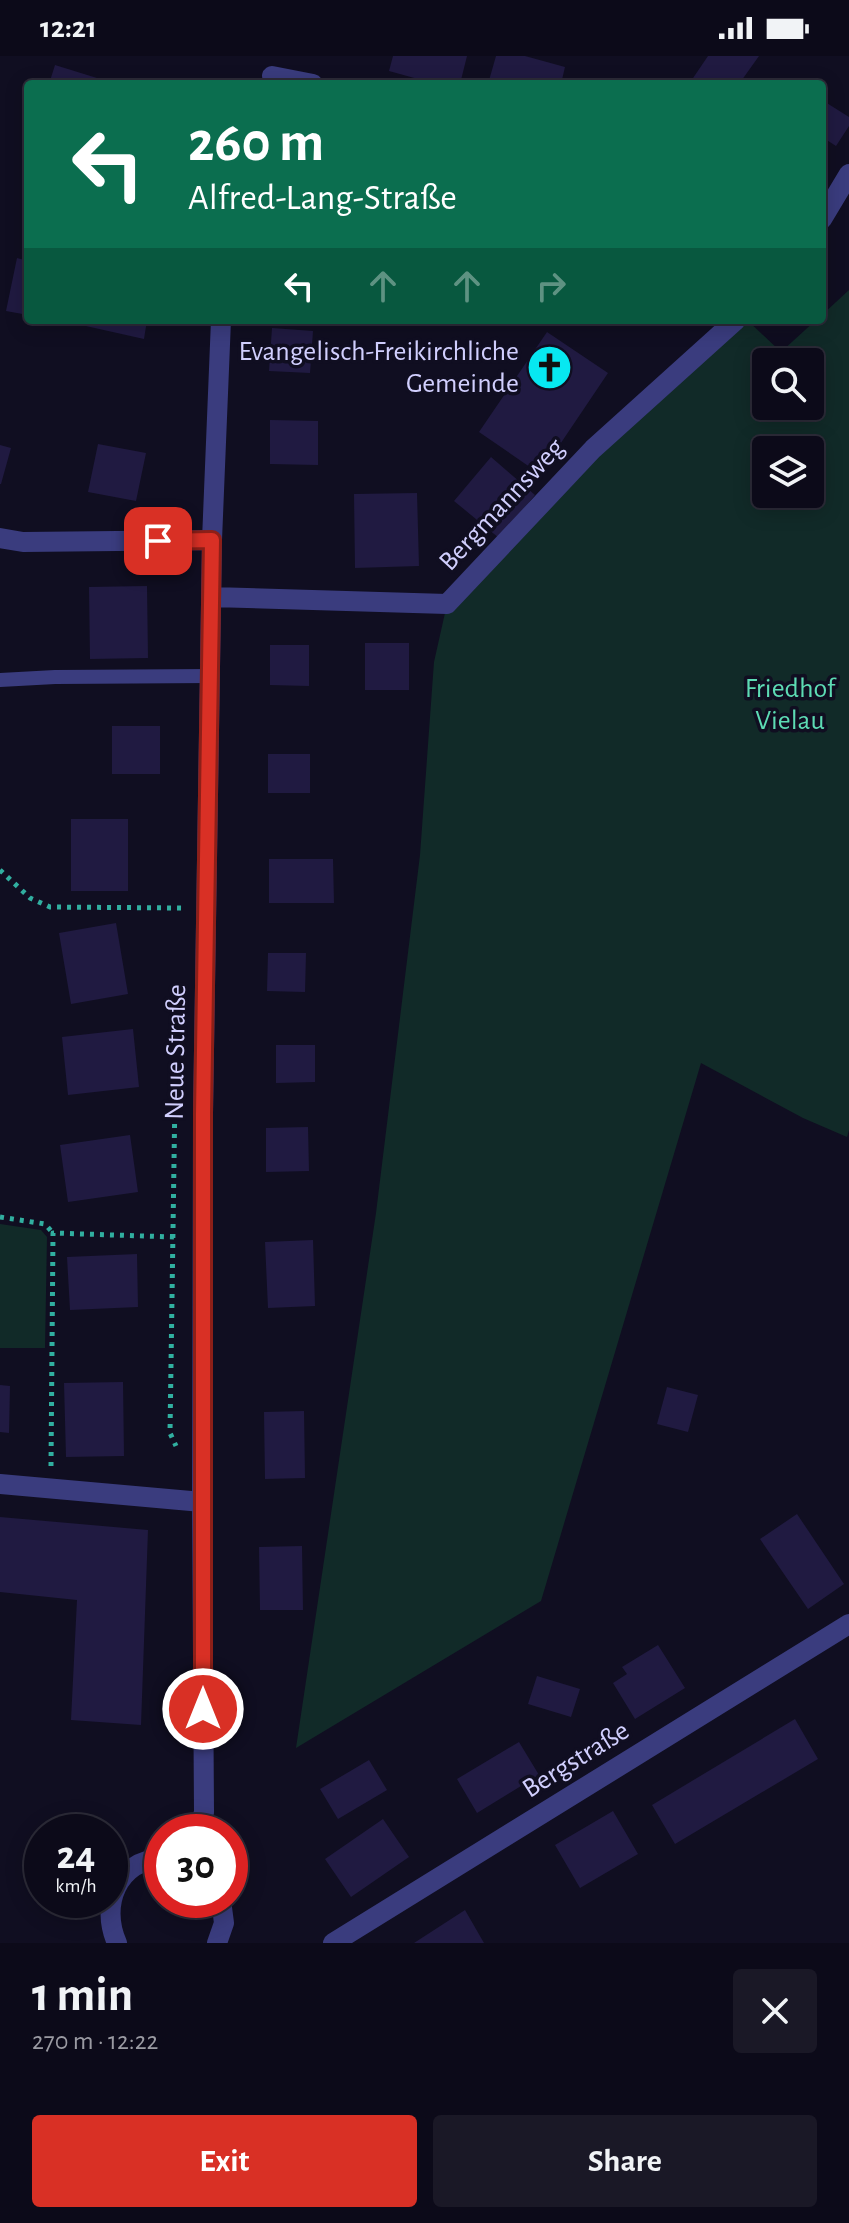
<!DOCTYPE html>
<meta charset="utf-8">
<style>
body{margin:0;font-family:"Alegreya Sans",sans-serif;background:#1a1826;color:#f1f3f6;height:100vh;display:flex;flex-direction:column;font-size:30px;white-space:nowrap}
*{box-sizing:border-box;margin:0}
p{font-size:26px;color:#9a9aa2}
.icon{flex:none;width:44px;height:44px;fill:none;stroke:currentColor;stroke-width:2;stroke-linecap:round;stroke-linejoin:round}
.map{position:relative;height:1887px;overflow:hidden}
.sheet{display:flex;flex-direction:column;background:#0c0a19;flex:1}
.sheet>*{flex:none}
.guide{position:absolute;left:24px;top:24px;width:802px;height:244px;border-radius:8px;box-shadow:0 4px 20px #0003,0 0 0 2px #2c2b38;background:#0b6e4f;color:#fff;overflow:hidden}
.buttons{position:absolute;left:752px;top:292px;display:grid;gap:16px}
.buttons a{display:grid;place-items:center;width:72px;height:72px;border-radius:8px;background:#0c0a19;box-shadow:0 4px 20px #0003,0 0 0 2px #2c2b38;font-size:40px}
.speed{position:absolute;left:24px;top:1758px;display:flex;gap:16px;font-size:40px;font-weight:700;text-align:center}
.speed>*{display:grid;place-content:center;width:104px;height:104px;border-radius:50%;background:#0c0a19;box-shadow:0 4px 20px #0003,0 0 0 2px #2c2b38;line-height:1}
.speed small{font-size:20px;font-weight:400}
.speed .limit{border:12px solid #d22;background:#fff;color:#111}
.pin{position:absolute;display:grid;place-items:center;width:68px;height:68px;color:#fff;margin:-34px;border-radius:16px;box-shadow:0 4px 12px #0006}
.me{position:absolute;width:88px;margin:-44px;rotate:0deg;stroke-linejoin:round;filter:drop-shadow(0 0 6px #0008)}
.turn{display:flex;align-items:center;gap:28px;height:168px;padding:0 32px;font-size:36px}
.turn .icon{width:104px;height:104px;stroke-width:2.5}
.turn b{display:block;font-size:56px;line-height:68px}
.lanes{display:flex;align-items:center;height:76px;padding:0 32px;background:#0003;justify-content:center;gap:40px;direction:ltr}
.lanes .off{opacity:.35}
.round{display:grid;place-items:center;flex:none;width:84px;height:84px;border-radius:8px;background:#1a1826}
.overview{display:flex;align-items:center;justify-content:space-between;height:136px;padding:0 32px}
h1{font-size:48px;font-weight:700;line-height:60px}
.cta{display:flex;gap:16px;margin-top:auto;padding:16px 32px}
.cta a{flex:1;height:92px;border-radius:8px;background:#d93025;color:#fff;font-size:32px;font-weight:700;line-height:92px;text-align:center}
.cta a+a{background:#1a1826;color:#f1f3f6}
.status{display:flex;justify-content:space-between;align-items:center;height:56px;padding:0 40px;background:#0c0a19;direction:ltr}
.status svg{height:22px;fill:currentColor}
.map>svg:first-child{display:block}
.green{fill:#112a28;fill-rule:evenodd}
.building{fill:#201a41}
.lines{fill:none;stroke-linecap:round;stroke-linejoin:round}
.path{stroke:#31afa0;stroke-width:5;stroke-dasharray:4 6;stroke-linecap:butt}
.lane{stroke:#3a3c7e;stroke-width:14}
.street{stroke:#3a3c7e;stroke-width:20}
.route-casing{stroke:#8d1f18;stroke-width:20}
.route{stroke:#d93025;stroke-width:14}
.labels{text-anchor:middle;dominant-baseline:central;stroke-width:7;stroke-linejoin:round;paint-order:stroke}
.poi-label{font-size:28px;fill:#d1cffe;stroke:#100e21;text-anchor:end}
.street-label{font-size:28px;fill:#d1cffe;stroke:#100e21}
.park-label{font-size:28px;fill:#5ddbb4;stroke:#100e21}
</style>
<div class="status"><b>12:21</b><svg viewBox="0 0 49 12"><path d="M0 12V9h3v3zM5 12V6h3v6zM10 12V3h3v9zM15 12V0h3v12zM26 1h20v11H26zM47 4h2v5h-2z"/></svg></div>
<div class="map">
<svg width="849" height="1887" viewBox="0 0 849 1887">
<rect width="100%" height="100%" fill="#100e21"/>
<path class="green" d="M 849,234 L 849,1074 L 847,1081 L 803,1062 L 701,1007 L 541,1545 L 296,1692 L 376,1157 L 420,799 L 434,606 L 447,548 L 736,264 L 747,264 L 781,296 L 816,264 L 822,264 L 822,259 ZM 766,306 L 810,306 L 810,350 L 766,350 ZM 766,394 L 810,394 L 810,438 L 766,438 Z
M 0,1168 L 41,1174 L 47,1181 L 45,1292 L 0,1292 Z"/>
<path class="building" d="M 393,0 L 467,0 L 460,28 L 436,28 L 389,15 Z
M 496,0 L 525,0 L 565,11 L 561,28 L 488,28 Z
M 708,0 L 759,0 L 739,28 L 689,28 Z
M 55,9 L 113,27 L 113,28 L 49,28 Z
M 822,44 L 849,61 L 849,70 L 836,90 L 822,81 Z
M 17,202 L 28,205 L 28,259 L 6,255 Z
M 59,264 L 147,264 L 144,283 Z
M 272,272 L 313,275 L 310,317 L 269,315 Z
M 547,276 L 608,317 L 540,418 L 479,376 Z
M 270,364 L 318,365 L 318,409 L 270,408 Z
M 98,388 L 146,397 L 136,445 L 88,436 Z
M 0,389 L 11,392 L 1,428 L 0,428 Z
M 491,401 L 535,439 L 499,482 L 454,445 Z
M 417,437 L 419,510 L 355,512 L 354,438 Z
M 147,530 L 148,602 L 90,603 L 89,531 Z
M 365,587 L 409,587 L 409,634 L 365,634 Z
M 270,589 L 309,589 L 309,630 L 270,629 Z
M 112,670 L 160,670 L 160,718 L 112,718 Z
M 268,698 L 310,698 L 310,737 L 268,737 Z
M 71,763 L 128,763 L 128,835 L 71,835 Z
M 269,803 L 333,803 L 334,847 L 269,847 Z
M 116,867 L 128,938 L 71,948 L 59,877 Z
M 268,897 L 306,897 L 305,936 L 267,935 Z
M 133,973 L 139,1031 L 68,1039 L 62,981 Z
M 276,989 L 315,989 L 315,1026 L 276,1027 Z
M 308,1071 L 309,1115 L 266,1116 L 266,1072 Z
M 130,1079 L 138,1136 L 68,1146 L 60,1089 Z
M 313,1184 L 315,1250 L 268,1252 L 265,1186 Z
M 137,1198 L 138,1251 L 70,1254 L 67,1201 Z
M 123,1326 L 124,1400 L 66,1401 L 64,1327 Z
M 0,1329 L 10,1330 L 9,1377 L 0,1376 Z
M 667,1331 L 698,1339 L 688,1376 L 657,1368 Z
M 304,1355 L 305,1422 L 265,1423 L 264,1356 Z
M 797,1458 L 844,1528 L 808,1553 L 760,1483 Z
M 0,1461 L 148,1474 L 141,1669 L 71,1664 L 77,1544 L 0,1536 Z
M 302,1490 L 303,1554 L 260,1554 L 259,1491 Z
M 658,1589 L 685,1632 L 635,1663 L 613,1627 L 627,1618 L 622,1611 Z
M 537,1620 L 580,1633 L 571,1661 L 528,1648 Z
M 795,1663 L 818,1703 L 675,1788 L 652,1749 Z
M 519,1686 L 539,1719 L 477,1757 L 457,1723 Z
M 369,1704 L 387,1734 L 338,1763 L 320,1733 Z
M 613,1755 L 638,1798 L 580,1832 L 555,1789 Z
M 383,1763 L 409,1801 L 351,1841 L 325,1803 Z
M 465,1854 L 484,1887 L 414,1887 Z"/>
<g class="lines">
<path class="path" d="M 0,814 L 30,842 L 50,851 L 182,852
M 175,1038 L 170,1377 L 176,1390
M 0,1161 L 45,1168 L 53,1177
M 51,1410 L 53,1177 L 174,1181"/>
<path class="lane" d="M 0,624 L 55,621 L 211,620"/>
<path class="street" d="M 272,20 L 313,28
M 822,163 L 849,118
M 0,482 L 23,486 L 212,484
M 212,541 L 447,548 L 593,393 L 736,264
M 0,1428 L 202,1446
M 198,1776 L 204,1756 L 202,1446 L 203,1058 L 212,484 L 221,264
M 117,1887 C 100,1849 117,1805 162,1802
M 217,1887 L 224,1867 L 221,1844
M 333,1887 L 849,1568"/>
</g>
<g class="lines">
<defs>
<path id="route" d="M 158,485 L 212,484 L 203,1058 L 203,1653"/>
</defs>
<use href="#route" class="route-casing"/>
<use href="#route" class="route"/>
</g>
<defs>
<symbol id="church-disc" viewBox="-11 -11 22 22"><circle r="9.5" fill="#07e8f1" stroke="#100e21"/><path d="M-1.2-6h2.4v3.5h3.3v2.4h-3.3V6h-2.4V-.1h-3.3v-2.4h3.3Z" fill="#111"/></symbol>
</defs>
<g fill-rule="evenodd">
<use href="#church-disc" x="524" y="286" width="51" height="51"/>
</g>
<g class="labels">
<g class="poi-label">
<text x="519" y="296">Evangelisch-Freikirchliche<tspan x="519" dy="32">Gemeinde</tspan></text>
</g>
<g class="street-label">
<text transform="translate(502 449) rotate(-47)">Bergmannsweg</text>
<text transform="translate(176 996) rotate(-89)">Neue Straße</text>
<text transform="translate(576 1704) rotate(-32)">Bergstraße</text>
</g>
<g class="park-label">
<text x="790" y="633">Friedhof<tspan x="790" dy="32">Vielau</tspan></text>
</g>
</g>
</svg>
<div class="buttons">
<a><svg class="icon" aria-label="search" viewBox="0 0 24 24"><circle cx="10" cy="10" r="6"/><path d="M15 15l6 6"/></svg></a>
<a><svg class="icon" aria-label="layers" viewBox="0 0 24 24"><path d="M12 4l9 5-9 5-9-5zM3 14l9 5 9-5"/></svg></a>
</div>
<div class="speed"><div>24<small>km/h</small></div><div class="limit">30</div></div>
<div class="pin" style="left:158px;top:485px;background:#d93025"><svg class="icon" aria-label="arrive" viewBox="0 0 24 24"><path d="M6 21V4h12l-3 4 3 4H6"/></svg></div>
<svg class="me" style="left:203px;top:1653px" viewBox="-20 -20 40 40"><circle r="17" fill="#d93025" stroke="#fff" stroke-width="3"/><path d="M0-11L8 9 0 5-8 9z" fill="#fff"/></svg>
<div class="guide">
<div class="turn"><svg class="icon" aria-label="left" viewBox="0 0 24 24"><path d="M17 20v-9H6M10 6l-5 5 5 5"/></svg><div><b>260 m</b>Alfred-Lang-Straße</div></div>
<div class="lanes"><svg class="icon" aria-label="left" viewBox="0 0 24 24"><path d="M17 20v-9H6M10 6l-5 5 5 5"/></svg><svg class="icon off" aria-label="ahead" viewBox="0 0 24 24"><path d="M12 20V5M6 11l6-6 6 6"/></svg><svg class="icon off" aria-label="ahead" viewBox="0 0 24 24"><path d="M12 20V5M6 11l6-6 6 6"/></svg><svg class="icon off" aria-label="right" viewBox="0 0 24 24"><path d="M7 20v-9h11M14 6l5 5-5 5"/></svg></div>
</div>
</div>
<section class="sheet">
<div class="overview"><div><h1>1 min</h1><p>270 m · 12:22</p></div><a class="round"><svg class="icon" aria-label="close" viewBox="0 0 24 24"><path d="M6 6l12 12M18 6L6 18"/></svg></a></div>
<div class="cta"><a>Exit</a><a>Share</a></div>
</section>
